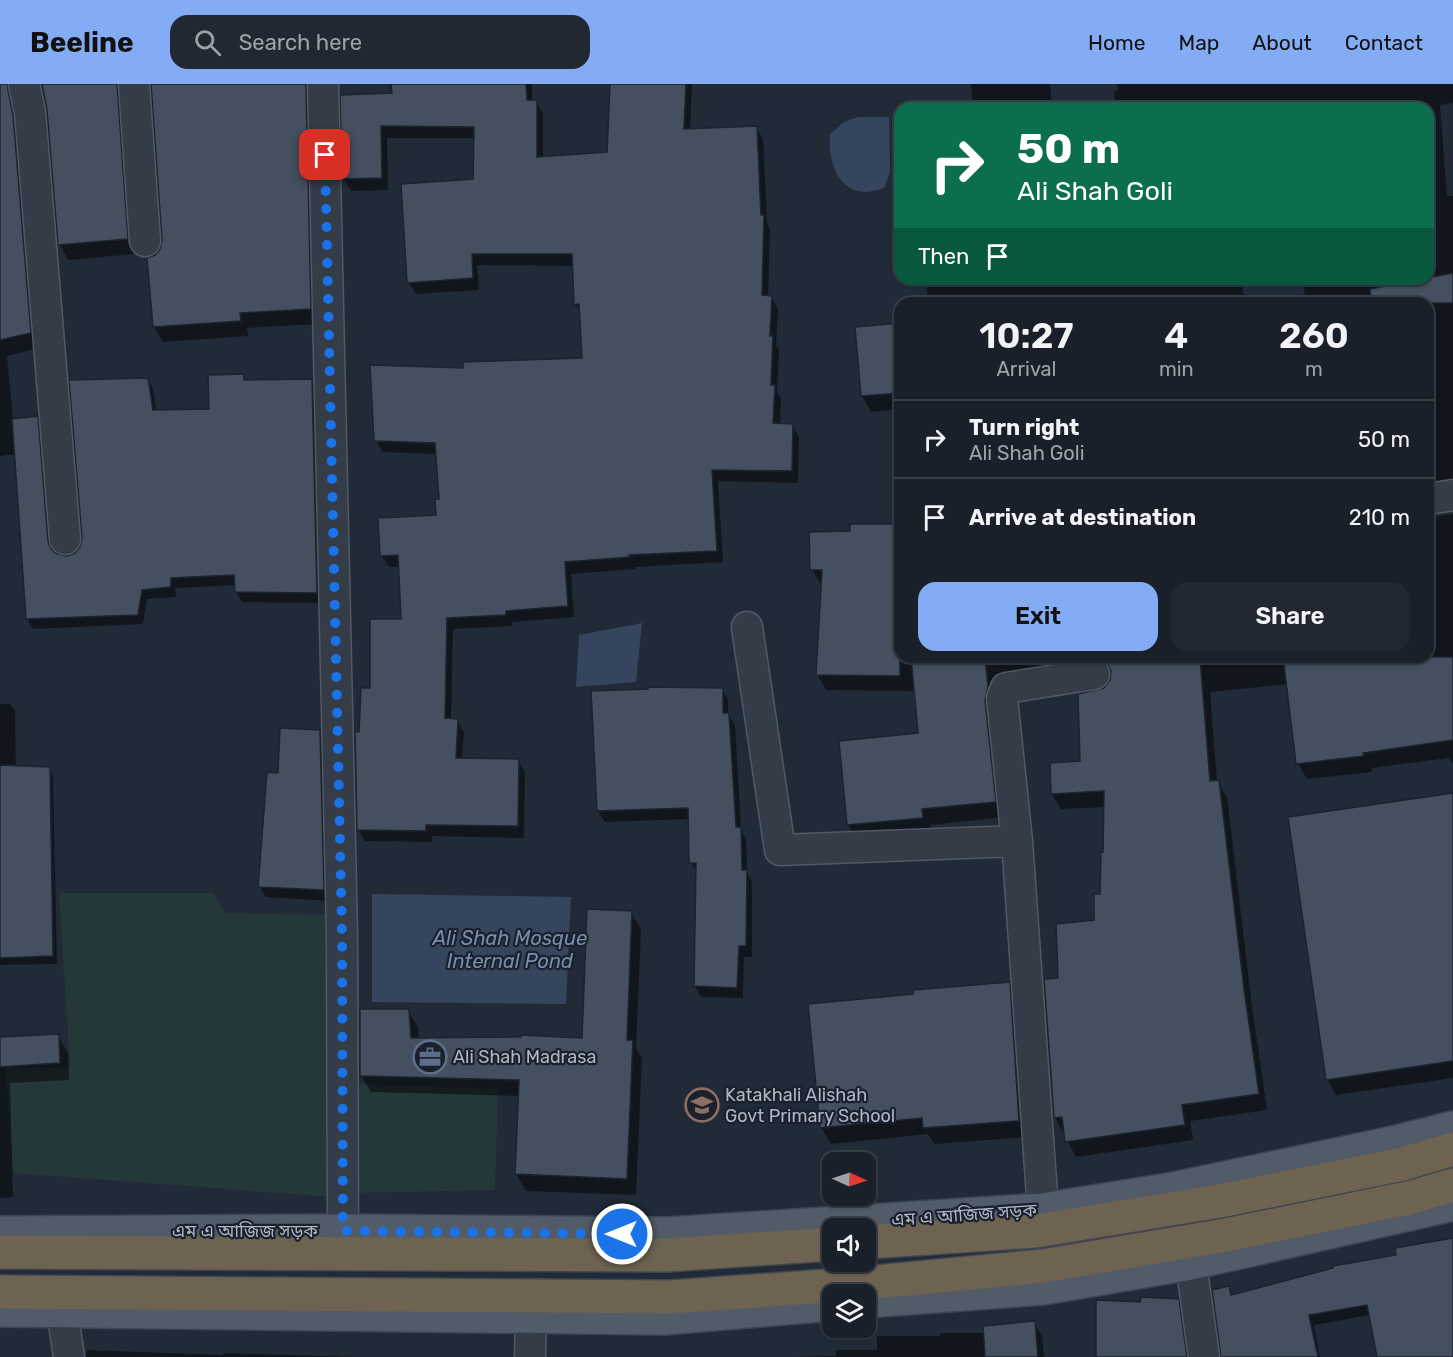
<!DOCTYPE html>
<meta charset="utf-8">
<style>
body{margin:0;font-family:Rubik,"Noto Sans Bengali",sans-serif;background:#222831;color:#f1f3f6;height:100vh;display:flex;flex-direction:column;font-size:22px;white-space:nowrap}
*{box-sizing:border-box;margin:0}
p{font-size:20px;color:#9fa3a8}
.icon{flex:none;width:33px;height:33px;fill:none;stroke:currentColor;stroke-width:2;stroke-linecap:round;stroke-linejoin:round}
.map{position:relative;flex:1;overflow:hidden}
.details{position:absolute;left:894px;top:213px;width:540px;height:366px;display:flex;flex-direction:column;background:#192029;border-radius:18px;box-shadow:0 2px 4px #0004,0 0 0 2px #373e46}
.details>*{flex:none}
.guide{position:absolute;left:894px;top:18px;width:540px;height:183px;border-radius:18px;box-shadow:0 2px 4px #0004,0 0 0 2px #373e46;background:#0b6e4f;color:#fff;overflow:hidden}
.needle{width:39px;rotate:93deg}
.tools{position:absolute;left:822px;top:1068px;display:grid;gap:12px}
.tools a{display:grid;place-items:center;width:54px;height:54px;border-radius:12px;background:#192029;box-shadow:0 2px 4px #0004,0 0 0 2px #373e46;font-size:30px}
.pin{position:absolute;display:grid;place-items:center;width:51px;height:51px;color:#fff;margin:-26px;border-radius:12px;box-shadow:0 3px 9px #0006}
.me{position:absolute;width:66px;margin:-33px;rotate:270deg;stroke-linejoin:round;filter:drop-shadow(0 0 4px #0008)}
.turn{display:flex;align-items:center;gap:21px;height:126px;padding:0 24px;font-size:27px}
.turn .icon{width:78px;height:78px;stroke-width:2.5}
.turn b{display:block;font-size:42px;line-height:51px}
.then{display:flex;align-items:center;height:57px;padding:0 24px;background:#0003;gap:12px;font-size:22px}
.eta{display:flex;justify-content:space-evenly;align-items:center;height:102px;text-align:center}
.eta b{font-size:36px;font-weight:600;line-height:42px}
.button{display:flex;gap:12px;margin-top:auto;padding:12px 24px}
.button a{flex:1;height:69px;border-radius:18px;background:#83acf5;color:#111;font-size:24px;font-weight:600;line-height:69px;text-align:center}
.button a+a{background:#222831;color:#f1f3f6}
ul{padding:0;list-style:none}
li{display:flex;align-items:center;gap:18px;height:78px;padding:0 24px;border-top:2px solid #373e46}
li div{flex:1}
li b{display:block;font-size:22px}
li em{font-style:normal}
header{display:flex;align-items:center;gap:36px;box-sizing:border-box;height:84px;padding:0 30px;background:#83acf5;color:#111}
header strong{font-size:28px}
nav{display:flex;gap:33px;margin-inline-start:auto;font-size:21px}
.search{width:420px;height:54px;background:#222831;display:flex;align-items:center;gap:15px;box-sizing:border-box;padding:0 21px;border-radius:18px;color:#9fa3a8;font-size:22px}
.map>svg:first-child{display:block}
.green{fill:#243739}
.water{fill:#35455e}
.shadow{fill:#0007}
.building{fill:#444f5f;stroke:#1c232e;stroke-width:1.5}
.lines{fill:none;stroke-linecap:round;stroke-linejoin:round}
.street-casing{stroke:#525965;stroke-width:33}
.primary-casing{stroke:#3e4551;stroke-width:36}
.highway-casing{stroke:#3f4652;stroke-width:36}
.street{stroke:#343c48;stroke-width:30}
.primary{stroke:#525b68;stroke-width:33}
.highway{stroke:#6e6351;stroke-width:33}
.route{stroke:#1a73e8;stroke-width:10;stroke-dasharray:0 18}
.labels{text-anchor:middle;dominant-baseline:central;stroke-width:4.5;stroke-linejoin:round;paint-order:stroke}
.poi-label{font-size:18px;fill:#afb6c4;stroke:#1a212c;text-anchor:start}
.street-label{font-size:18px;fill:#afb6c4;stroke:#1a212c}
.water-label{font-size:20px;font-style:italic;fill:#778dac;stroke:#1a212c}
</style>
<header>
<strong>Beeline</strong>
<div class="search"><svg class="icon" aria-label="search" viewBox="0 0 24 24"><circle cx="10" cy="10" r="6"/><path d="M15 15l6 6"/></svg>Search here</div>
<nav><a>Home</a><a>Map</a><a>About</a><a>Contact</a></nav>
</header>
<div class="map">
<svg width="1453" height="1273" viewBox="0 0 1453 1273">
<rect width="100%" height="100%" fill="#212a37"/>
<path class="green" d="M 59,809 L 214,809 L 224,829 L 332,831 L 331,1113 L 13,1089 L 6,984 L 70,984 Z
M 354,1000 L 498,1005 L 495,1106 L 352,1109 Z"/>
<path class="water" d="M 858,33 L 889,33 L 890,88 L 884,104 C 878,106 871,108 865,108 C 836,107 828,74 830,50 L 844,38 Z
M 642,539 L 636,598 L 576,603 L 579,551 Z
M 372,810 L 571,813 L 566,920 L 372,918 Z"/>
<path class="shadow" d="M 0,0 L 26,0 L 39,264 L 7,272 L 13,336 L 37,334 L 43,344 L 53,469 L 67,474 L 76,470 L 82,464 L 147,295 L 153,305 L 156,327 L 211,326 L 243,292 L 247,297 L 311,296 L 317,306 L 322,519 L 242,518 L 236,508 L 236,501 L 175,504 L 176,513 L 147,515 L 143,540 L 33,545 L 27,535 L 16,370 L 0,372 Z
M 41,0 L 135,0 L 125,17 L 135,170 L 68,176 L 60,160 L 49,26 L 43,1 Z
M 153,0 L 325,0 L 319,240 L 247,244 L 248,252 L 163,258 L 154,243 L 156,172 L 162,166 L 164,156 Z
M 389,0 L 532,0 L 532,18 L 536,18 L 543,29 L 543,74 L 609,70 L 612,0 L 607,0 L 692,0 L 690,46 L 756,43 L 763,55 L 767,139 L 770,145 L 768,213 L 771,213 L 778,225 L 776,261 L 779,266 L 777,308 L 781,315 L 780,341 L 792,341 L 799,353 L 798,399 L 718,397 L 723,478 L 635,483 L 635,485 L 571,490 L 574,533 L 512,538 L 512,542 L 453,545 L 451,636 L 457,636 L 464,648 L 462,675 L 518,676 L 525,688 L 524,754 L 432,752 L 432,758 L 365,757 L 358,745 L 361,649 L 371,606 L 403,537 L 400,483 L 389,483 L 382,472 L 438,432 L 441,416 L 437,370 L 382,368 L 376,356 L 465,286 L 583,276 L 581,230 L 575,220 L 574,182 L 477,181 L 479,206 L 416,210 L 409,199 L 475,97 L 475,54 L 387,54 L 388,106 L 351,107 L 344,95 L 342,12 L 392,11 Z
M 971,0 L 1050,0 L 1052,24 L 956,24 L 973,22 Z
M 1117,0 L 1453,0 L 1453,19 L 1440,21 L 1447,112 L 1453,112 L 1453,410 L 1428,416 L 1428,219 L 1259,219 L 1305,211 L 1302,195 L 1428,195 L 1428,24 L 1115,24 L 1114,7 L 1118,6 Z
M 926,195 L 1241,195 L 1245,219 L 928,219 Z
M 900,241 L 900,325 L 871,328 L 862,312 Z
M 1453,430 L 1453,679 L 1448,674 L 1371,684 L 1372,688 L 1307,695 L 1298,679 L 1288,600 L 1210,608 L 1217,698 L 1227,713 L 1252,922 L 1267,1026 L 1190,1037 L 1193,1056 L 1076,1073 L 1055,1033 L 1060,895 L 1095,837 L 1101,812 L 1105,723 L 1061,725 L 1052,710 L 1082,679 L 1112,591 L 1101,588 L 1013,602 L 1004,733 L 930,741 L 931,749 L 858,757 L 848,741 L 840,659 L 920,650 L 916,607 L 826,606 L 817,590 L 823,501 L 821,501 L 812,486 L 851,449 L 851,441 L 900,441 L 900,573 L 1428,573 L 1428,433 Z
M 722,605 L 728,616 L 728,630 L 735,641 L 741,746 L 746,755 L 747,789 L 752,798 L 752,873 L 744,873 L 743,914 L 701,913 L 695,902 L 697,790 L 691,778 L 690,735 L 605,738 L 598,727 Z
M 0,620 L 10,620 L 15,627 L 16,683 L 49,685 L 53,693 L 57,880 L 0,881 Z
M 319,647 L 326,658 L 329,817 L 266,813 L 259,802 L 279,690 Z
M 1453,710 L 1453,994 L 1336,1011 L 1327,995 Z
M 631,829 L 641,845 L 636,965 L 642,974 L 636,1111 L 526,1107 L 516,1090 L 520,1012 L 371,1008 L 361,992 L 408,927 L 418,943 L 419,955 L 584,956 Z
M 1009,900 L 1018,916 L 1028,1053 L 934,1060 L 928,1050 L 831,1060 L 821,1043 Z
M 58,952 L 68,969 L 69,996 L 10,999 L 13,1113 L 0,1114 L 0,954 Z
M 1453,1156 L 1453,1273 L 1379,1273 L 1370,1231 L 1314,1241 L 1320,1273 L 1222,1273 L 1229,1204 L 1233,1212 L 1398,1172 Z
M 1178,1216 L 1183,1226 L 1190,1273 L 1097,1273 L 1142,1220 Z
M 1034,1239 L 1042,1252 L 1044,1273 L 790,1273 L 836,1272 L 836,1266 L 877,1266 L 877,1252 L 940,1252 L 940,1249 L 985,1249 Z
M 87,1266 L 223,1271 L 223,1269 L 356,1273 L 86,1273 Z"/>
<path class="building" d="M 0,0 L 7,0 L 13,31 L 31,249 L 0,256 Z
M 42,0 L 117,0 L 128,155 L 58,161 L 47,26 Z
M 151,0 L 306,0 L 311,225 L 240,229 L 241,237 L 153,243 L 147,174 L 155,171 L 160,165 L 162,156 Z
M 391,0 L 526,0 L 527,16 L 537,16 L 537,73 L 607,68 L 610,0 L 686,0 L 684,45 L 757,42 L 761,131 L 764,131 L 762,211 L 772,212 L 770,252 L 773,252 L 771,301 L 775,301 L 773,339 L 793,340 L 792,387 L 712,386 L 717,467 L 629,471 L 630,473 L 565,478 L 568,522 L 506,527 L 506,531 L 447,534 L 445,634 L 458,635 L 456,674 L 519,675 L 518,742 L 426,741 L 426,747 L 357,746 L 355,647 L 359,648 L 361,604 L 370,604 L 370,535 L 401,535 L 398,471 L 380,472 L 378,434 L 436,431 L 435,415 L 439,415 L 435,359 L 374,357 L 370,281 L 463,284 L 463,278 L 582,274 L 579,220 L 574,221 L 572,170 L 472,170 L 473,194 L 407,199 L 401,100 L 473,95 L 474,43 L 381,42 L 382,94 L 342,95 L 340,11 L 392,9 Z
M 1453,189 L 1453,219 L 1371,219 L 1370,205 Z
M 900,239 L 900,309 L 861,312 L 855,243 Z
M 244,290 L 244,296 L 312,295 L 317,509 L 235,508 L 234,491 L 171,494 L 171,503 L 142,506 L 138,531 L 26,535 L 12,335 L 38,332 L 48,457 L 51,465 L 57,470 L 67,472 L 75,469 L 80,463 L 82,454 L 69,296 L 148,294 L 153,326 L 209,325 L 208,291 Z
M 850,440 L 899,440 L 900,592 L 816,591 L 822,486 L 810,486 L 809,448 L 850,447 Z
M 911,573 L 985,573 L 988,603 L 985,616 L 996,718 L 922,725 L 923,734 L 847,741 L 839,657 L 918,649 Z
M 1092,573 L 1200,573 L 1210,697 L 1219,696 L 1244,905 L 1259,1010 L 1182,1021 L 1185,1041 L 1065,1058 L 1062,1033 L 1054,1034 L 1044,895 L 1058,894 L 1056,840 L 1094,836 L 1094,810 L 1100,810 L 1101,767 L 1103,768 L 1104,707 L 1051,710 L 1050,679 L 1080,677 L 1078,610 L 1104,604 L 1110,596 L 1111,587 L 1108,580 L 1101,574 Z
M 1283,573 L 1453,573 L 1453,656 L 1363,669 L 1364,672 L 1296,680 Z
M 648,603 L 723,604 L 723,629 L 729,629 L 736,743 L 741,743 L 742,786 L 747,786 L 746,862 L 739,862 L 737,904 L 694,902 L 696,779 L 689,779 L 688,724 L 597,727 L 591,607 L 648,605 Z
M 280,644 L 320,646 L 324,806 L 258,803 L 267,688 L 278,689 Z
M 0,681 L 50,683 L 53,872 L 0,874 Z
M 1453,709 L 1453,977 L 1326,996 L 1288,733 Z
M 587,825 L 632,827 L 627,956 L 633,956 L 627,1095 L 515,1090 L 519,996 L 360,992 L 360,925 L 409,925 L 411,954 L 521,953 L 521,951 L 582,954 Z
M 1010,898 L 1019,1037 L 923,1044 L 922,1034 L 820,1044 L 808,920 L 913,910 L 913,906 Z
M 59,950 L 60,979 L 0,983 L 0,953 Z
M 1453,1154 L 1453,1273 L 1377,1273 L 1367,1221 L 1309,1231 L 1318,1273 L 1221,1273 L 1212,1206 L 1229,1202 L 1231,1211 L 1333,1184 L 1333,1182 L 1396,1171 L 1395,1164 Z
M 1141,1213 L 1179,1215 L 1187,1273 L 1096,1273 L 1096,1216 L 1140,1218 Z
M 1035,1237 L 1038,1273 L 985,1273 L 983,1242 Z"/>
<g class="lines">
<defs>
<path id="street" d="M 24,0 L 30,28 L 65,455
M 134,0 L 145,157
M 323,0 L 342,850 L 343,1147
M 1428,415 L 1453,411
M 747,543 L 780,766 L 1017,757
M 1043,1126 L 1017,757 L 1002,614 L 1006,604 L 1094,590
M 1191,1179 L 1204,1273
M 62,1226 L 69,1273
M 530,1273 L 531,1233"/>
<path id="primary" d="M 0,1149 L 343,1147 L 667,1150 L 1043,1126 L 1174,1105 L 1393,1059 L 1453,1044
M 866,1217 L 1043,1204 L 1191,1179 L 1453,1120
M 0,1226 L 665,1234 L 832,1220"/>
<path id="highway" d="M 866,1158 L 1036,1147 L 1220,1117 L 1403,1080 L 1453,1065
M 0,1168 L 666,1171 L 832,1160
M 0,1208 L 670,1213 L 855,1200 L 1043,1182 L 1226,1151 L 1408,1114 L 1453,1101"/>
</defs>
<use href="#street" class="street-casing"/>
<use href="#primary" class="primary-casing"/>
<use href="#highway" class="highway-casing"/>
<use href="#street" class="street"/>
<use href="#primary" class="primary"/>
<use href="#highway" class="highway"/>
</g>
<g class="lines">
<path class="route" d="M 325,71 L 342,850 L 343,1147 L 622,1150"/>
</g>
<defs>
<symbol id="office-ring" viewBox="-11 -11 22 22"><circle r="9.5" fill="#1a212c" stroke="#5c6f8a" stroke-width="1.5"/><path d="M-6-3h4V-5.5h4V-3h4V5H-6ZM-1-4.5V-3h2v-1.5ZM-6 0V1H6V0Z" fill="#5c6f8a"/></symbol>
<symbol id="school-ring" viewBox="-11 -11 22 22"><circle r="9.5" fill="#1a212c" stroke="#8d6e63" stroke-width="1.5"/><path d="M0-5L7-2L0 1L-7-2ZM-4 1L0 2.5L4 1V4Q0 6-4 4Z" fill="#8d6e63"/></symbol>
</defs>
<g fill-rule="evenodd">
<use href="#office-ring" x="411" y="954" width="38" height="38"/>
<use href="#school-ring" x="683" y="1002" width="38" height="38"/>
</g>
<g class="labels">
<g class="poi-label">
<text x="453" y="973">Ali Shah Madrasa</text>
<text x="725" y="1011">Katakhali Alishah<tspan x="725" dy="21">Govt Primary School</tspan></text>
</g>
<g class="street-label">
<text transform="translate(964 1131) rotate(-4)">এম এ আজিজ সড়ক</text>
<text x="245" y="1147">এম এ আজিজ সড়ক</text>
</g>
<g class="water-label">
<text x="510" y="854">Ali Shah Mosque<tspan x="510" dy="23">Internal Pond</tspan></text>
</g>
</g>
</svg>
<div class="tools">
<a><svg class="needle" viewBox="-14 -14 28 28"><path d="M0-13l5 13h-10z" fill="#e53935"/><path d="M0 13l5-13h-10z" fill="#9fa3a8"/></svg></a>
<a><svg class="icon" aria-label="sound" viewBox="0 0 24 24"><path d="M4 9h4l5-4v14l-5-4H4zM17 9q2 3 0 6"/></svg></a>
<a><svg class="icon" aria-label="layers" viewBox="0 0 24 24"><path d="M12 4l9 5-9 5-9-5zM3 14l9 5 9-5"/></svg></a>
</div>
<div class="pin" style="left:325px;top:71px;background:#d93025"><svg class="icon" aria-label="arrive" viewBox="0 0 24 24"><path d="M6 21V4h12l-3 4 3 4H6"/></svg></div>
<svg class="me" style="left:622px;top:1150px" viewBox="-20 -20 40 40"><circle r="17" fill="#1a73e8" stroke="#fff" stroke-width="3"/><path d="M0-11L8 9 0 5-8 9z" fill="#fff"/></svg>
<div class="guide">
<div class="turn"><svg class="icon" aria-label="right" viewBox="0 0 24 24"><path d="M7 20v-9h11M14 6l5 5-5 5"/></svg><div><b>50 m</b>Ali Shah Goli</div></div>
<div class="then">Then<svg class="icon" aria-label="arrive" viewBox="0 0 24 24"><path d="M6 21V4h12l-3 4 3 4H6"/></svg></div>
</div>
<section class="details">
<div class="eta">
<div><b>10:27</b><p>Arrival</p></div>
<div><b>4</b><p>min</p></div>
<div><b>260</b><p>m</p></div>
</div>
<ul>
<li><svg class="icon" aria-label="right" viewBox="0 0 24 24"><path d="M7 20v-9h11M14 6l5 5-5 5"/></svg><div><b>Turn right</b><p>Ali Shah Goli</p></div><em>50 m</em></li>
<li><svg class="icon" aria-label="arrive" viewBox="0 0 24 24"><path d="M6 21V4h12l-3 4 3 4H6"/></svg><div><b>Arrive at destination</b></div><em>210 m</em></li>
</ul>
<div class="button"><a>Exit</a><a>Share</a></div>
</section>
</div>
